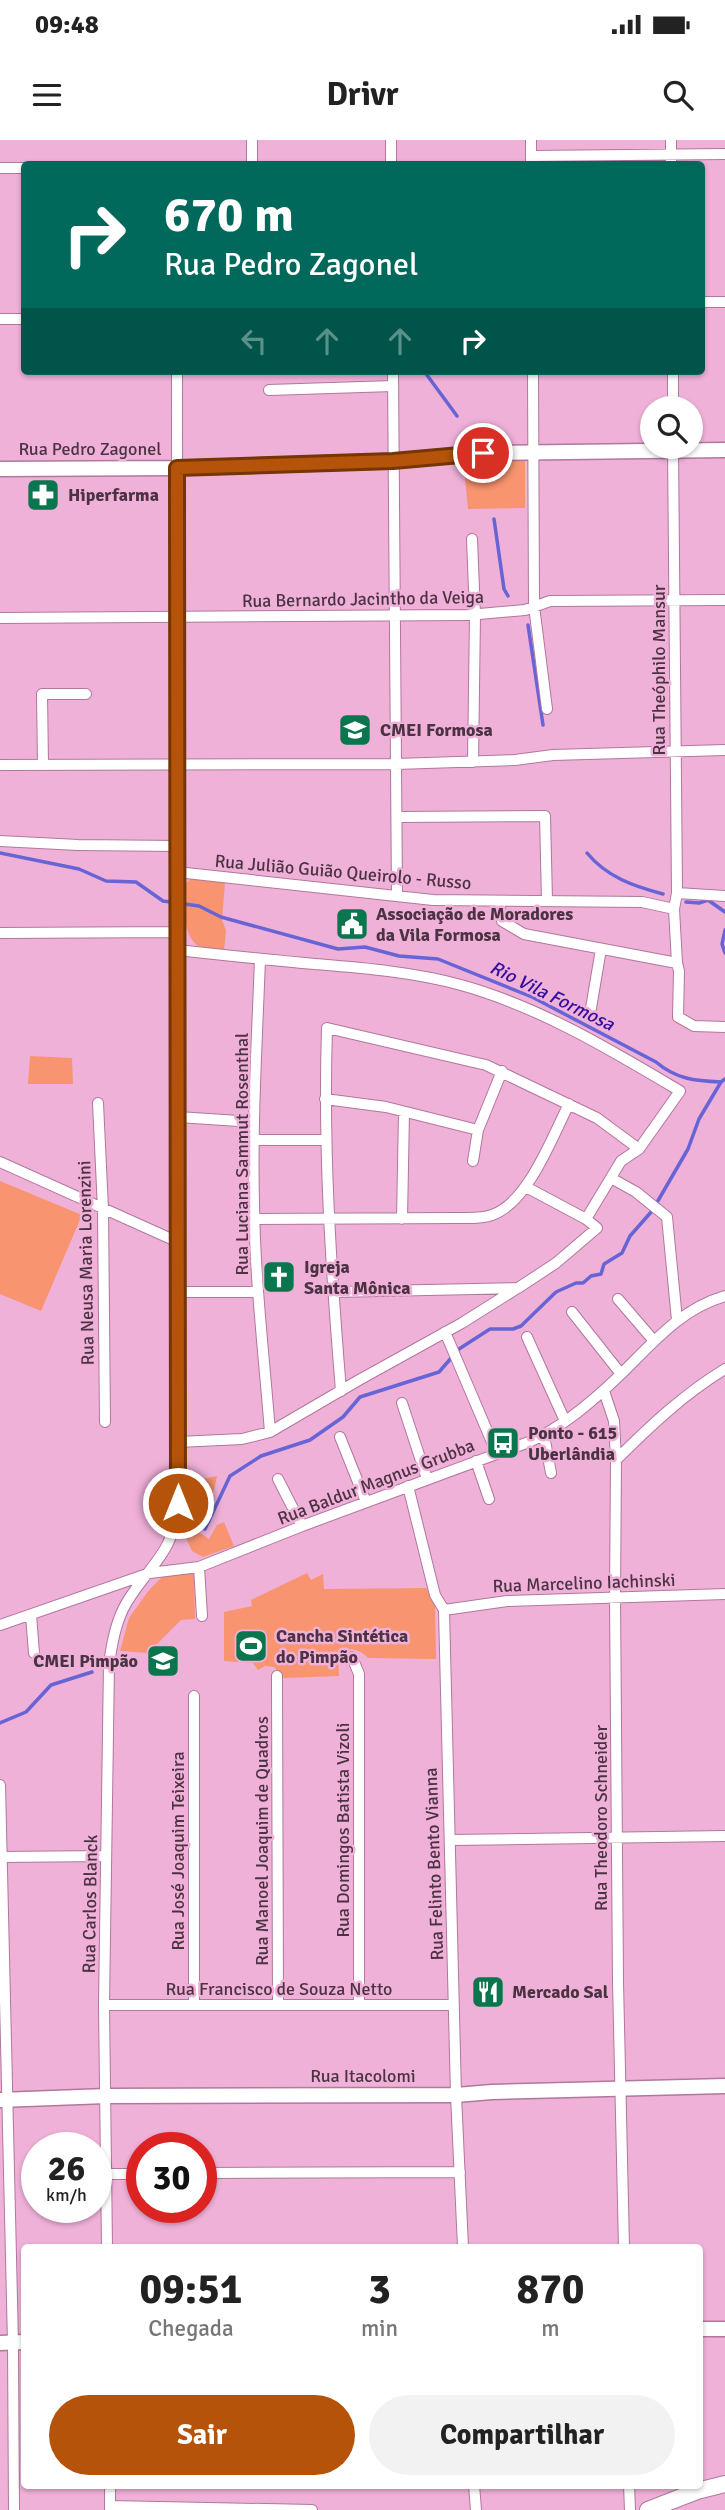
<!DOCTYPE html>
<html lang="pt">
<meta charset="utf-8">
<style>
body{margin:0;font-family:Signika,sans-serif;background:#f2f2f2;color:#222;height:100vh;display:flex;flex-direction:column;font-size:26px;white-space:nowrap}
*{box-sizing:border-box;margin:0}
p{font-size:23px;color:#767676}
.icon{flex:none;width:38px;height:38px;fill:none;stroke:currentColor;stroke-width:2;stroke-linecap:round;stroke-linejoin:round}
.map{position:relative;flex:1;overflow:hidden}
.sheet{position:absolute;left:21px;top:2104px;width:682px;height:245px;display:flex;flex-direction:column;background:#fff;border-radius:7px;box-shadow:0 2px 5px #0004}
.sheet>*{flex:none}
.banner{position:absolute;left:21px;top:21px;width:684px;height:214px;border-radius:7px;box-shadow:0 2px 5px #0004;background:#00695c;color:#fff;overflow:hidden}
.buttons{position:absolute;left:640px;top:256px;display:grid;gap:14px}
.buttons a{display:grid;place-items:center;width:63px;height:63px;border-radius:50%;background:#fff;box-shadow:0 2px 5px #0004;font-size:35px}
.speed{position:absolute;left:21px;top:1992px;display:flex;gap:14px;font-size:35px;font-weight:700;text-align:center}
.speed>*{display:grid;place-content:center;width:91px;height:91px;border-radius:50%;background:#fff;box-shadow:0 2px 5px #0004;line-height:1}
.speed small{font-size:18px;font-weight:400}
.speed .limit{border:10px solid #d22;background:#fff;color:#111}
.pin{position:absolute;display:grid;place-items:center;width:60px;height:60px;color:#fff;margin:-30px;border:4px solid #fff;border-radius:50%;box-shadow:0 2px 7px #0007}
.me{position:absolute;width:77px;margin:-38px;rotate:0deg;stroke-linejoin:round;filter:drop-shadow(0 0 5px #0008)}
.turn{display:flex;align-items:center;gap:24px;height:147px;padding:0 28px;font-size:32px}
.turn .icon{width:91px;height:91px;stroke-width:2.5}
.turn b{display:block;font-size:49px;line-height:60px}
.lanes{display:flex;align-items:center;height:66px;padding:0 28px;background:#0003;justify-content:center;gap:35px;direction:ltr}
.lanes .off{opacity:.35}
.eta{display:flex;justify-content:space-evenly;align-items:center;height:119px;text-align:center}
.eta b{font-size:42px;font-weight:700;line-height:49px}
.cta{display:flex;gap:14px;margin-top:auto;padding:14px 28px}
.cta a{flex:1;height:80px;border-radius:42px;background:#b45309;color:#fff;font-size:28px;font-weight:700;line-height:80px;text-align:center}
.cta a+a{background:#f2f2f2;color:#222}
.status{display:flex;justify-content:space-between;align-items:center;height:49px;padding:0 35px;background:#fff;direction:ltr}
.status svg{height:19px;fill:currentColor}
header{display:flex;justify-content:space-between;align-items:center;height:91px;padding:0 28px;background:#fff;font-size:32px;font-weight:700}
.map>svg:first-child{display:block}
.green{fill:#f8946f}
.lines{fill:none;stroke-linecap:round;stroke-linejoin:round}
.stream{stroke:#6764d5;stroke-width:3.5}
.street-casing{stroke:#b1779c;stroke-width:12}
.secondary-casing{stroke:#b1779c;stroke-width:17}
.primary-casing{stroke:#b1779c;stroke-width:18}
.street{stroke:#fff;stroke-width:10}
.secondary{stroke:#fff;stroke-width:14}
.primary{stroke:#fff;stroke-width:16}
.route-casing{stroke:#753606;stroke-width:18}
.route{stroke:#b45309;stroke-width:12}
.labels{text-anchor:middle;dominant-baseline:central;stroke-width:5;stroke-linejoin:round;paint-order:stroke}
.street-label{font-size:18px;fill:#4c3343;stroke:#f0b1d9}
.poi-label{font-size:18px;font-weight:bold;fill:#4c3343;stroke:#f0b1d9;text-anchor:start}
.water-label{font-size:19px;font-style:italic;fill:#330e9c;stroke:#f0b1d9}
</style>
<div class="status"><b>09:48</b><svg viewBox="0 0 49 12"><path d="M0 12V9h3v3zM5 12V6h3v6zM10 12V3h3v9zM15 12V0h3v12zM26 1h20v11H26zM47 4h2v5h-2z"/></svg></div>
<header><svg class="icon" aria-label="menu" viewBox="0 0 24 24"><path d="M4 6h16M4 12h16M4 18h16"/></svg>Drivr<svg class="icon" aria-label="search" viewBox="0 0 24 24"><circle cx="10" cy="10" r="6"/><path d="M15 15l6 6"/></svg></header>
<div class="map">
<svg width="725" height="2370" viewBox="0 0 725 2370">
<rect width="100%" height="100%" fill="#f0b1d9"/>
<path class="green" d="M 525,318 L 525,368 L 468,369 L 463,319 Z
M 192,738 L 225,742 L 222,780 L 226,790 L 224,811 L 198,806 C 180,792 186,764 186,743 Z
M 30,916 L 72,918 L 73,944 L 28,944 Z
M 0,1041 L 82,1075 L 41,1171 L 0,1154 Z
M 217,1336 L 214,1350 L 206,1363 L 200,1393 L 209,1399 L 217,1385 L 224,1382 L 234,1406 L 203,1417 L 192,1411 L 185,1396 L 190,1342 Z
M 194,1431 L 195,1479 L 181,1480 L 148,1513 L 120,1511 L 129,1478 L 149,1450 L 165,1434 Z
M 307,1433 L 311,1440 L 323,1434 L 324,1449 L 426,1448 L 435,1463 L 436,1519 L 368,1518 C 360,1510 354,1508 343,1510 L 338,1516 L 339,1536 L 284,1538 L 274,1527 L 265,1526 L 258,1530 L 253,1523 L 224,1521 L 224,1472 L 252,1466 L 251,1460 Z"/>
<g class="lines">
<path class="stream" d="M 424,231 L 457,276
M 494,379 L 504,449 L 508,456
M 528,485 L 543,585
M 0,713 L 79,729 L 106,741 L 136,742 L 163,761 L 199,766 L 221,777 L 338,809 L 365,807 L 399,816 L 438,819 L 532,857 L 656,922 C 676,939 695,941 721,942 L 725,939
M 587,713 C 607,737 633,746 663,754
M 686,762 L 699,763 L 708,760 L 725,772
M 725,790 L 722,804 L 725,813
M 205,1389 L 230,1336 L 261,1316 L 310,1300 L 343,1277 L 360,1257 L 439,1232 L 459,1209 L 490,1189 L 513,1189 L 521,1186 L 556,1152 L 576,1143 L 583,1143 L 591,1136 L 601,1134 L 604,1124 L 622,1113 L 630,1096 L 652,1071 L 688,1009 L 699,979 L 721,942
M 0,1583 L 26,1572 L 51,1545 L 92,1532"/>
<defs>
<path id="street" d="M 252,0 L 252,24
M 391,0 L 391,24
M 531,0 L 531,24
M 671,0 L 671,24
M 531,16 L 725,14
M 0,28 L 24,28
M 702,162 L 725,162
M 0,179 L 24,179
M 393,231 L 397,756
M 533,231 L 534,466 L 547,569
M 673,231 L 673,268
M 269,250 L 393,246
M 673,306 L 677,753 L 674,769 L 677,823 L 679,831 L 678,877 L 694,886 L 725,887
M 472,399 L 475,475 L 473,622
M 0,478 L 468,475 L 525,470 L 550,461 L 725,460
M 0,625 L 396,624 L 515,620 L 553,615 L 725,610
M 43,625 L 42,554 L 86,554
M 397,677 L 545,676 L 547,761
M 0,701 L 78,705 L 177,706
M 177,732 L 433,760 L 642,762 L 674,769
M 677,753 L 725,756
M 499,761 L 502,781 L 524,794 L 677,823
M 0,793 L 177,792
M 177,810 C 223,815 269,820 315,824 C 363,828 414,832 461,845 C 540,867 611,910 680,951 L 639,1009 L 621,1021 L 586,1079 L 597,1088 L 556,1123 L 518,1148 L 333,1152
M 260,819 C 257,900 252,982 254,1064 C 255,1140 264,1216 270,1292
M 590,874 L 601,809
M 325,959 L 386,967 L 478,990
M 98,963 L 103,1069 L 105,1282
M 178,977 L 254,982
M 254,1000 L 325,1000
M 473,1021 L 478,990 L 502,931
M 0,1022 L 178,1102
M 611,1038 L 636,1052 L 667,1077 L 677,1180
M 526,1047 L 586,1079
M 254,1079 L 458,1078 C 469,1078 481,1079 492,1075 C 528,1063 552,997 569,964
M 402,1079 L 404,972
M 178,1152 L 258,1152
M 618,1159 L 654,1201
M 572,1172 L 621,1234
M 445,1192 L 497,1314
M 527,1197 L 565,1281
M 341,1251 C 331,1129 323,1010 327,888 L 486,925 L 597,978 L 639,1009
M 604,1251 L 614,1281 L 616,1320 L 615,1457 L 618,1842 L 624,2107
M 402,1263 L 427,1339
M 544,1295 L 551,1333
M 340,1297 L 366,1362
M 178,1302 L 242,1299 L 270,1292 L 359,1240 L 462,1183 L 516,1149
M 616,1320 C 650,1286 684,1254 725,1229
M 476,1321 L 489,1359
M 278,1339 L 302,1386
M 408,1346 L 435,1455 L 444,1470 L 456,1955 L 463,2107
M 199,1427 L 202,1476
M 444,1470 L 507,1461 L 725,1454
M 31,1475 L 34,1513
M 0,1485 L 150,1433 L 199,1427 L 302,1386 L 529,1302 C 563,1287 593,1261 619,1236 C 652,1204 680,1169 725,1156
M 352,1517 L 359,1534 L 359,1865
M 277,1536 L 278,1865
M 0,1645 L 13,2203 L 14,2370
M 450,1700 L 725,1696
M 0,1717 L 106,1716
M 104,1865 L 454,1865
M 194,1865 L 194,1556
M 201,2033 L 460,2032
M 108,2034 L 142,2034
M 107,2107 L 104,1865 L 109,1524 C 112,1503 116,1480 127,1462 C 150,1424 175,1413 178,1362 L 177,231
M 110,2345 L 110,2370
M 474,2345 L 476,2370
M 629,2345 L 630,2370
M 110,2366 L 312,2370"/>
<path id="secondary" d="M 0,329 L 177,328 L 393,321 L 483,313 L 725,310
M 0,1960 L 106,1956 L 456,1955 L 492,1952 L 725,1946
M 700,2189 L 725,2189
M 0,2203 L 24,2202"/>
<path id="primary" d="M 648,2370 L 697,2351 L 725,2344"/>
</defs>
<use href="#street" class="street-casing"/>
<use href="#secondary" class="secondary-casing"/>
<use href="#primary" class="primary-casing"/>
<use href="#street" class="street"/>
<use href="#secondary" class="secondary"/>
<use href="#primary" class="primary"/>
</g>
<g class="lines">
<defs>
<path id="route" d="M 178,1363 L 177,328 L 393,321 L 483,313"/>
</defs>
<use href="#route" class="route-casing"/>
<use href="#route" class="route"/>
</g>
<defs>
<symbol id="pharmacy-square" viewBox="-11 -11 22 22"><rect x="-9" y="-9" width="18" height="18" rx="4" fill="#0b754e" stroke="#f0b1d9"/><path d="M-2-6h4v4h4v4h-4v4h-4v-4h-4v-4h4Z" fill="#fff"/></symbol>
<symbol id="school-square" viewBox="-11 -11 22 22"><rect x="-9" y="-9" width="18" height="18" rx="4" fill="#0b754e" stroke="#f0b1d9"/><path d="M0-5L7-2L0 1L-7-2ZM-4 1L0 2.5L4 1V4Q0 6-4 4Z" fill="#fff"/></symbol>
<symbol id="civic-square" viewBox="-11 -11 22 22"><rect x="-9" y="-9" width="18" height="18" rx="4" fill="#0b754e" stroke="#f0b1d9"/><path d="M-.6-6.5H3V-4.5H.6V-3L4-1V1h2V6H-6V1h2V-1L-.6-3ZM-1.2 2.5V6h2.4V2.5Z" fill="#fff"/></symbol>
<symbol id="church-square" viewBox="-11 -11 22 22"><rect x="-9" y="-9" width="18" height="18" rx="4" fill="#0b754e" stroke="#f0b1d9"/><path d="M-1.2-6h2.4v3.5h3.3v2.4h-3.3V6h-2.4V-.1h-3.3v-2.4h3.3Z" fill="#fff"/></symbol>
<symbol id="bus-square" viewBox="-11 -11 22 22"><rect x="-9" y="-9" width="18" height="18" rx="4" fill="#0b754e" stroke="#f0b1d9"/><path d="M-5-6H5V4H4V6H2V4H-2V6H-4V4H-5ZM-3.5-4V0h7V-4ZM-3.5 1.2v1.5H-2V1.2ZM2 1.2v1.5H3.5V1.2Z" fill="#fff"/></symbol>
<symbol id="stadium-square" viewBox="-11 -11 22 22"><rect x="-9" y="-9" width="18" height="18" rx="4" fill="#0b754e" stroke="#f0b1d9"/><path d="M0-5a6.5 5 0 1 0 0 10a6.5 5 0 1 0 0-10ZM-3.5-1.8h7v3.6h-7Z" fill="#fff"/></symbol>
<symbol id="restaurant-square" viewBox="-11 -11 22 22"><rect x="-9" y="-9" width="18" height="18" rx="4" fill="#0b754e" stroke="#f0b1d9"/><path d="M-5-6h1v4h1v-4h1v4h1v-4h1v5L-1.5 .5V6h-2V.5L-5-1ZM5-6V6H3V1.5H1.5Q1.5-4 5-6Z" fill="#fff"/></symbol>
</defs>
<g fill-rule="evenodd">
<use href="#pharmacy-square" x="24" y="336" width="38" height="38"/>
<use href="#school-square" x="336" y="571" width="38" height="38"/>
<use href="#civic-square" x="333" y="765" width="38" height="38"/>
<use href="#church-square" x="260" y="1118" width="38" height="38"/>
<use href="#bus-square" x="484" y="1284" width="38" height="38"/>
<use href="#stadium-square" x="232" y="1487" width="38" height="38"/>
<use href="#school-square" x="144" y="1502" width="38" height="38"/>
<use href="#restaurant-square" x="469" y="1833" width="38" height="38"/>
</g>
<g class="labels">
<g class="street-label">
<text x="90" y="309">Rua Pedro Zagonel</text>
<text transform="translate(363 459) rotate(-1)">Rua Bernardo Jacintho da Veiga</text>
<text transform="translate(659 530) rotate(-90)">Rua Theóphilo Mansur</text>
<text transform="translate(343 732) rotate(5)">Rua Julião Guião Queirolo - Russo</text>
<text transform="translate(242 1014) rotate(-90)">Rua Luciana Sammut Rosenthal</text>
<text transform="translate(86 1123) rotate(-91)">Rua Neusa Maria Lorenzini</text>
<text transform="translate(376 1342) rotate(-21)">Rua Baldur Magnus Grubba</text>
<text transform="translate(584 1443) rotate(-2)">Rua Marcelino Iachinski</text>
<text transform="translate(601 1678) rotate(-90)">Rua Theodoro Schneider</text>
<text transform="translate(343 1690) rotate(-90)">Rua Domingos Batista Vizoli</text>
<text transform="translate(262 1701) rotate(-90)">Rua Manoel Joaquim de Quadros</text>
<text transform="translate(178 1711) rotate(-90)">Rua José Joaquim Teixeira</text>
<text transform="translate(434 1724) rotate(-92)">Rua Felinto Bento Vianna</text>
<text transform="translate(90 1764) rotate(-89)">Rua Carlos Blanck</text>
<text x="279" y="1849">Rua Francisco de Souza Netto</text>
<text x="363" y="1936">Rua Itacolomi</text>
</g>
<g class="poi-label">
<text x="68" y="355">Hiperfarma</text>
<text x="380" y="590">CMEI Formosa</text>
<text x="376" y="774">Associação de Moradores<tspan x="376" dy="21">da Vila Formosa</tspan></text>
<text x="304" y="1127">Igreja<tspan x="304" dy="21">Santa Mônica</tspan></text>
<text x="528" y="1293">Ponto - 615<tspan x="528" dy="21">Uberlândia</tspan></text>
<text x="276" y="1496">Cancha Sintética<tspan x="276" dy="21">do Pimpão</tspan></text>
<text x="138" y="1521" text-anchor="end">CMEI Pimpão</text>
<text x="512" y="1852">Mercado Sal</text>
</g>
<g class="water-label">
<text transform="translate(552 856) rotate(26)">Rio Vila Formosa</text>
</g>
</g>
</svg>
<div class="buttons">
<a><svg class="icon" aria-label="search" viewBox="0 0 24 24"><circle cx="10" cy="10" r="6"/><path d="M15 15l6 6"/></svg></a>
</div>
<div class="speed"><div>26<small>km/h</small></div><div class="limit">30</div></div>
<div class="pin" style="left:483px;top:313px;background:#d93025"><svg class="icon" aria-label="arrive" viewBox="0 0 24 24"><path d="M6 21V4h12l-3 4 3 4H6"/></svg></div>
<svg class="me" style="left:178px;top:1363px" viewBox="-20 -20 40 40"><circle r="17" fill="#b45309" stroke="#fff" stroke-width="3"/><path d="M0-11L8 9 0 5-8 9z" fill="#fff"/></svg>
<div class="banner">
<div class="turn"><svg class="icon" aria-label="right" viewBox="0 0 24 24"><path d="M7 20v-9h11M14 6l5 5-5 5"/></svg><div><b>670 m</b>Rua Pedro Zagonel</div></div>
<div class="lanes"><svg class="icon off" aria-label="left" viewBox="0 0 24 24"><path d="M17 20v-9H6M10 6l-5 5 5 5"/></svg><svg class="icon off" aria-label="ahead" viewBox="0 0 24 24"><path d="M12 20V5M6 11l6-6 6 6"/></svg><svg class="icon off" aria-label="ahead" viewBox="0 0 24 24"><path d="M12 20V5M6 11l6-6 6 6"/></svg><svg class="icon" aria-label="right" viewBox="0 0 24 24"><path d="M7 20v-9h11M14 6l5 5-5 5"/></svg></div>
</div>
<section class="sheet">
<div class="eta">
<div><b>09:51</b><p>Chegada</p></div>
<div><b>3</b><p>min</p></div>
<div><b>870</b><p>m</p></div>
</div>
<div class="cta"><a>Sair</a><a>Compartilhar</a></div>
</section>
</div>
